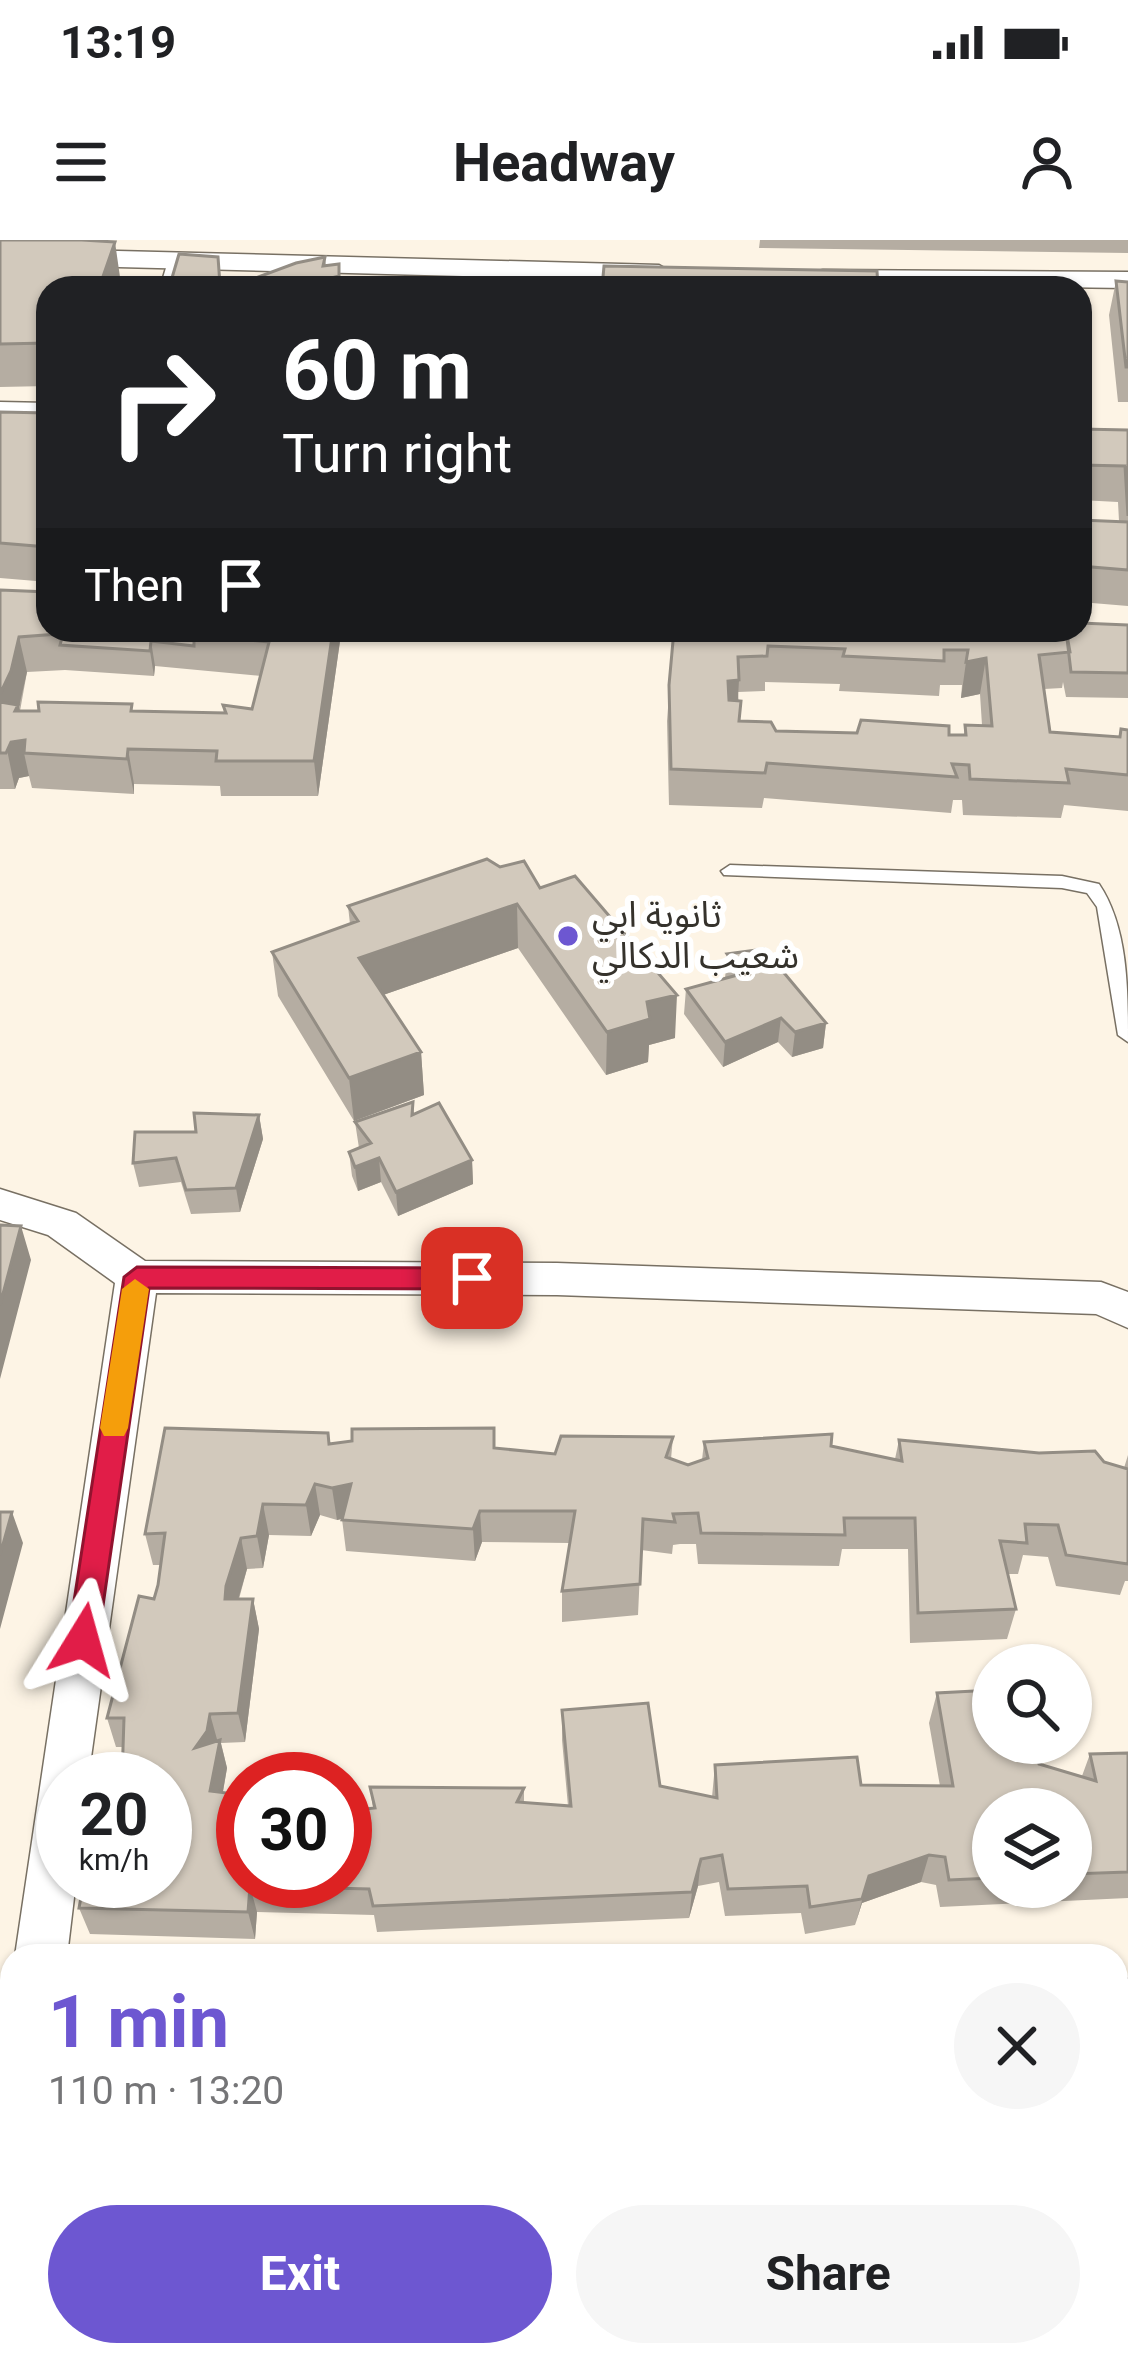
<!DOCTYPE html>
<meta charset="utf-8">
<style>
body{margin:0;font-family:Roboto,"Noto Sans Arabic",sans-serif;background:#f6f6f6;color:#202124;height:100vh;display:flex;flex-direction:column;font-size:45px;white-space:nowrap}
*{box-sizing:border-box;margin:0}
p{font-size:39px;color:#757577}
.icon{flex:none;width:66px;height:66px;fill:none;stroke:currentColor;stroke-width:2;stroke-linecap:round;stroke-linejoin:round}
.map{position:relative;flex:1;overflow:hidden}
.sheet{position:absolute;left:0px;top:1704px;width:1128px;height:423px;display:flex;flex-direction:column;background:#fff;border-radius:36px 36px 0 0;box-shadow:0 3px 9px #0004}
.sheet>*{flex:none}
.banner{position:absolute;left:36px;top:36px;width:1056px;height:366px;border-radius:36px;box-shadow:0 3px 9px #0004;background:#202124;color:#fff;overflow:hidden}
.controls{position:absolute;left:972px;top:1404px;display:grid;gap:24px}
.controls a{display:grid;place-items:center;width:120px;height:120px;border-radius:50%;background:#fff;box-shadow:0 3px 9px #0004;font-size:60px}
.speed{position:absolute;left:36px;top:1512px;display:flex;gap:24px;font-size:60px;font-weight:700;text-align:center}
.speed>*{display:grid;place-content:center;width:156px;height:156px;border-radius:50%;background:#fff;box-shadow:0 3px 9px #0004;line-height:1}
.speed small{font-size:30px;font-weight:400}
.speed .limit{border:18px solid #d22;background:#fff;color:#111}
.pin{position:absolute;display:grid;place-items:center;width:102px;height:102px;color:#fff;margin:-51px;border-radius:24px;box-shadow:0 6px 18px #0006}
.me{position:absolute;width:132px;margin:-66px;rotate:8deg;stroke-linejoin:round;filter:drop-shadow(0 0 9px #0008)}
.turn{display:flex;align-items:center;gap:42px;height:252px;padding:0 48px;font-size:54px}
.turn .icon{width:156px;height:156px;stroke-width:2.5}
.turn b{display:block;font-size:84px;line-height:102px}
.then{display:flex;align-items:center;height:114px;padding:0 48px;background:#0003;gap:24px;font-size:45px}
.round{display:grid;place-items:center;flex:none;width:126px;height:126px;border-radius:63px;background:#f6f6f6}
.summary{display:flex;align-items:center;justify-content:space-between;height:204px;padding:0 48px}
h1{font-size:72px;font-weight:700;line-height:90px;color:#6d57d1}
.cta{display:flex;gap:24px;margin-top:auto;padding:24px 48px}
.cta a{flex:1;height:138px;border-radius:72px;background:#6d57d1;color:#fff;font-size:48px;font-weight:700;line-height:138px;text-align:center}
.cta a+a{background:#f6f6f6;color:#202124}
.status{display:flex;justify-content:space-between;align-items:center;height:84px;padding:0 60px;background:#fff;direction:ltr}
.status svg{height:33px;fill:currentColor}
header{display:flex;justify-content:space-between;align-items:center;height:156px;padding:0 48px;background:#fff;font-size:54px;font-weight:700}
.map>svg:first-child{display:block}
.lines{fill:none;stroke-linecap:round;stroke-linejoin:round}
.service-casing{stroke:#787063;stroke-width:3}
.minor-casing{stroke:#787063;stroke-width:3}
.service{fill:#fff;fill-rule:evenodd}
.minor{fill:#fff;fill-rule:evenodd}
.wall{fill:#b5ada2;fill-rule:evenodd}
.shaded-wall{fill:#938d84}
.building{fill:#d2c9bc;stroke:#938d84;stroke-width:3;fill-rule:evenodd}
.route{fill:#e11d48;stroke:#92132f;stroke-width:3}
.slow{fill:#f59e0b}
.poi-dot{fill:#6d57d1;stroke:#fff;stroke-width:4.5}
.labels{text-anchor:middle;dominant-baseline:central;stroke-width:12;stroke-linejoin:round;paint-order:stroke}
.poi-label{font-size:36px;fill:#35322c;stroke:#fff;text-anchor:start}
</style>
<div class="status"><b>13:19</b><svg viewBox="0 0 49 12"><path d="M0 12V9h3v3zM5 12V6h3v6zM10 12V3h3v9zM15 12V0h3v12zM26 1h20v11H26zM47 4h2v5h-2z"/></svg></div>
<header><svg class="icon" aria-label="menu" viewBox="0 0 24 24"><path d="M4 6h16M4 12h16M4 18h16"/></svg>Headway<svg class="icon" aria-label="person" viewBox="0 0 24 24"><circle cx="12" cy="8" r="4"/><path d="M4 21q1-7 8-7t8 7"/></svg></header>
<div class="map">
<svg width="1128" height="2126" viewBox="0 0 1128 2126">
<rect width="100%" height="100%" fill="#fdf4e5"/>
<g class="lines">
<defs>
<path id="service" d="M 175,17 L 182,21 L 174,48 L 160,48 L 168,21 Z
M 730,625 L 1062,636 L 1099,644 C 1128,687 1128,749 1128,802 L 1118,795 L 1097,667 L 1087,653 L 1062,648 L 724,635 L 721,631 Z"/>
<path id="minor" d="M 0,8 L 659,25 L 673,33 L 659,41 L 0,24 Z
M 823,30 L 1128,32 L 1128,48 L 813,44 L 809,38 L 813,32 Z
M 0,162 L 48,163 L 48,181 L 0,180 Z
M 0,949 L 76,973 L 145,1021 L 557,1023 L 1101,1042 L 1128,1052 L 1128,1088 L 1096,1074 L 557,1055 L 156,1053 L 88,1539 L 63,1539 L 63,1641 L 76,1641 L 67,1716 L 15,1716 L 115,1043 L 48,995 L 0,980 Z
M 1116,1739 L 1128,1739 L 1128,1791 L 1116,1791 Z
M 12,1784 L 12,1836 L 0,1837 L 0,1785 Z
M 408,2115 L 466,2115 L 465,2126 L 407,2126 Z"/>
</defs>
<use href="#service" class="service-casing"/>
<use href="#minor" class="minor-casing"/>
<use href="#service" class="service"/>
<use href="#minor" class="minor"/>
</g>
<path class="wall" d="M 0,0 L 121,44 L 120,48 L 48,48 L 48,146 L 0,147 Z
M 760,0 L 1128,0 L 1128,13 L 759,8 Z
M 1116,41 L 1128,42 L 1128,162 L 1118,162 L 1109,75 Z
M 0,172 L 48,173 L 48,342 L 0,338 Z
M 1080,189 L 1128,190 L 1128,366 L 1080,362 L 1080,280 L 1119,281 L 1118,262 L 1080,260 Z
M 0,350 L 48,390 L 341,394 L 318,556 L 221,556 L 220,546 L 134,544 L 134,554 L 32,548 L 29,536 L 19,538 L 15,549 L 0,549 ZM 155,426 L 261,436 L 252,469 L 223,465 L 224,473 L 20,471 L 27,432 L 65,430 L 154,436 Z
M 1128,385 L 1128,458 L 1066,457 L 1063,442 L 1062,448 L 1044,449 L 1050,492 L 1119,497 L 1121,489 L 1128,490 L 1128,571 L 1064,565 L 1061,578 L 963,575 L 962,560 L 953,560 L 951,573 L 764,558 L 762,568 L 669,565 L 667,481 L 674,390 ZM 765,442 L 840,444 L 839,451 L 939,456 L 940,445 L 962,445 L 961,458 L 980,454 L 982,485 L 965,485 L 964,495 L 776,491 L 740,481 L 738,452 L 765,451 Z
M 540,648 L 675,798 L 649,805 L 648,822 L 606,835 L 518,708 L 383,755 L 421,812 L 424,855 L 354,881 L 278,756 L 272,712 L 350,684 L 348,666 Z
M 727,714 L 826,783 L 823,808 L 792,817 L 778,802 L 723,827 L 684,774 L 686,749 L 725,739 Z
M 413,862 L 414,874 L 472,920 L 473,944 L 398,976 L 381,942 L 358,951 L 352,936 L 349,912 L 359,908 L 355,882 Z
M 259,875 L 263,899 L 240,972 L 191,974 L 181,942 L 139,947 L 133,923 L 196,892 Z
M 673,1197 L 671,1219 L 688,1225 L 702,1220 L 704,1202 L 831,1206 L 895,1219 L 899,1200 L 1104,1222 L 1124,1228 L 1128,1215 L 1128,1341 L 1125,1341 L 1120,1355 L 1056,1346 L 1048,1317 L 1023,1315 L 1018,1334 L 1008,1334 L 1016,1369 L 1007,1399 L 910,1403 L 908,1309 L 842,1309 L 839,1326 L 698,1324 L 696,1304 L 680,1304 L 673,1305 L 672,1314 L 641,1310 L 638,1375 L 562,1382 L 562,1351 L 570,1303 L 482,1302 L 475,1321 L 346,1311 L 342,1279 L 337,1280 L 320,1275 L 311,1296 L 269,1295 L 263,1328 L 247,1329 L 239,1359 L 253,1359 L 259,1389 L 245,1502 L 221,1503 L 227,1528 L 223,1552 L 243,1641 L 373,1568 L 370,1547 L 524,1548 L 524,1563 L 568,1566 L 562,1500 L 562,1470 L 660,1546 L 712,1557 L 715,1525 L 861,1545 L 940,1546 L 929,1483 L 937,1453 L 1039,1524 L 1082,1536 L 1090,1514 L 1128,1513 L 1128,1658 L 940,1667 L 936,1645 L 921,1642 L 862,1663 L 855,1685 L 805,1694 L 801,1673 L 725,1676 L 719,1642 L 698,1646 L 689,1678 L 377,1692 L 374,1675 L 257,1672 L 255,1699 L 90,1694 L 79,1668 L 165,1641 L 123,1507 L 116,1507 L 107,1478 L 158,1345 L 161,1325 L 153,1325 L 145,1294 L 330,1204 L 495,1208 L 555,1214 ZM 993,1569 L 1071,1569 L 1071,1647 L 993,1647 Z"/>
<path class="shaded-wall" d="M 115,2 L 121,44 L 120,48 L 99,48 Z
M 325,17 L 327,39 L 339,24 L 341,48 L 323,48 Z
M 333,390 L 341,390 L 341,394 L 318,556 L 314,521 Z
M 19,397 L 27,432 L 19,467 L 26,500 L 24,513 L 29,536 L 19,538 L 15,549 L 0,475 L 0,454 Z
M 151,401 L 155,426 L 154,436 L 150,411 Z
M 986,418 L 980,454 L 961,458 L 966,422 Z
M 739,440 L 737,475 L 726,477 L 728,441 Z
M 128,509 L 134,544 L 134,554 L 127,519 Z
M 517,664 L 518,708 L 363,762 L 359,718 Z
M 677,755 L 675,798 L 649,805 L 648,822 L 606,835 L 607,792 L 647,762 Z
M 781,778 L 778,802 L 723,827 L 725,802 Z
M 826,783 L 823,808 L 792,817 L 795,792 Z
M 421,812 L 424,855 L 354,881 L 349,838 Z
M 259,875 L 263,899 L 240,972 L 236,948 Z
M 379,918 L 381,942 L 358,951 L 355,927 Z
M 472,920 L 473,944 L 398,976 L 396,952 Z
M 21,986 L 31,1020 L 0,1139 L 0,1065 Z
M 315,1244 L 320,1275 L 311,1296 L 306,1265 Z
M 351,1244 L 356,1275 L 337,1280 L 332,1248 Z
M 263,1264 L 269,1295 L 263,1328 L 257,1296 Z
M 480,1271 L 482,1302 L 475,1321 L 473,1289 Z
M 12,1272 L 23,1303 L 0,1389 L 0,1315 Z
M 241,1298 L 247,1329 L 233,1377 L 225,1359 L 226,1346 Z
M 253,1359 L 259,1389 L 245,1502 L 238,1473 Z
M 210,1474 L 218,1503 L 195,1508 Z
M 220,1500 L 227,1528 L 218,1579 L 210,1551 Z
M 929,1615 L 921,1642 L 862,1663 L 855,1685 L 869,1636 Z
M 701,1619 L 698,1646 L 689,1678 L 692,1652 Z
M 250,1646 L 257,1672 L 255,1699 L 248,1672 Z"/>
<path class="building" d="M 0,0 L 82,0 L 115,2 L 99,48 L 48,48 L 48,103 L 0,104 Z
M 179,14 L 218,17 L 220,45 L 227,48 L 169,48 Z
M 325,17 L 323,26 L 339,24 L 339,36 L 324,40 L 323,48 L 243,48 L 258,37 L 296,23 Z
M 604,26 L 877,31 L 878,48 L 602,48 Z
M 1116,41 L 1128,42 L 1128,127 L 1126,127 Z
M 0,172 L 48,173 L 48,307 L 0,303 Z
M 1080,189 L 1128,190 L 1128,276 L 1125,226 L 1080,225 Z
M 1080,280 L 1128,282 L 1128,330 L 1080,326 Z
M 0,350 L 48,352 L 48,390 L 59,390 L 58,394 L 19,397 L 11,431 L 0,454 Z
M 1080,383 L 1128,385 L 1128,433 L 1071,432 L 1066,390 L 1080,390 Z
M 64,390 L 194,390 L 194,406 L 151,401 L 150,411 L 60,405 Z
M 194,390 L 333,390 L 314,521 L 216,521 L 217,511 L 128,509 L 127,519 L 24,513 L 25,500 L 11,502 L 6,513 L 0,513 L 0,462 L 18,465 L 15,471 L 39,471 L 38,462 L 132,464 L 131,471 L 226,473 L 223,465 L 252,469 L 269,402 L 193,395 Z
M 674,390 L 1066,390 L 1070,412 L 1039,415 L 1050,492 L 1120,497 L 1121,489 L 1128,490 L 1128,535 L 1066,529 L 1069,543 L 970,539 L 969,525 L 952,524 L 957,537 L 767,523 L 765,533 L 671,529 L 669,445 ZM 768,406 L 845,409 L 843,416 L 944,421 L 944,410 L 968,410 L 966,422 L 986,418 L 992,486 L 965,485 L 966,495 L 949,495 L 949,486 L 861,480 L 857,493 L 776,491 L 771,482 L 739,481 L 741,461 L 729,460 L 728,441 L 739,440 L 738,417 L 767,416 Z
M 487,619 L 500,627 L 524,621 L 540,648 L 575,636 L 677,755 L 647,762 L 650,779 L 607,792 L 517,664 L 359,718 L 421,812 L 349,838 L 272,712 L 358,681 L 348,666 Z
M 764,709 L 826,783 L 795,792 L 781,778 L 725,802 L 686,749 L 741,734 L 727,714 Z
M 413,862 L 412,875 L 439,863 L 472,920 L 396,952 L 379,918 L 355,927 L 349,912 L 371,903 L 355,882 Z
M 194,873 L 259,875 L 236,948 L 186,950 L 176,918 L 133,923 L 135,892 L 196,892 Z
M 0,985 L 21,986 L 0,1065 Z
M 165,1188 L 328,1193 L 329,1204 L 352,1201 L 352,1189 L 494,1188 L 494,1208 L 555,1214 L 561,1196 L 673,1197 L 666,1217 L 688,1225 L 708,1218 L 704,1202 L 832,1194 L 831,1206 L 902,1221 L 899,1200 L 1039,1213 L 1095,1211 L 1104,1222 L 1128,1229 L 1128,1324 L 1066,1315 L 1058,1285 L 1025,1284 L 1027,1303 L 1000,1301 L 1016,1369 L 918,1373 L 915,1278 L 844,1278 L 845,1295 L 701,1293 L 698,1273 L 673,1274 L 675,1282 L 643,1279 L 640,1344 L 562,1351 L 575,1271 L 480,1271 L 473,1289 L 342,1280 L 351,1244 L 332,1248 L 315,1244 L 306,1265 L 263,1264 L 257,1296 L 241,1298 L 226,1346 L 225,1359 L 253,1359 L 238,1473 L 210,1474 L 207,1491 L 195,1508 L 220,1500 L 210,1551 L 243,1555 L 243,1641 L 345,1641 L 345,1571 L 375,1568 L 370,1547 L 524,1548 L 517,1562 L 571,1566 L 562,1470 L 648,1463 L 660,1546 L 717,1558 L 715,1525 L 857,1517 L 861,1545 L 953,1546 L 937,1453 L 993,1450 L 993,1503 L 1033,1503 L 1039,1524 L 1096,1541 L 1090,1514 L 1128,1513 L 1128,1632 L 1071,1634 L 1071,1569 L 993,1569 L 993,1638 L 949,1640 L 945,1617 L 929,1615 L 869,1636 L 862,1659 L 810,1667 L 807,1646 L 728,1649 L 722,1615 L 701,1619 L 692,1652 L 373,1666 L 369,1649 L 250,1646 L 248,1672 L 79,1668 L 84,1641 L 165,1641 L 165,1539 L 122,1539 L 124,1478 L 107,1478 L 139,1356 L 154,1359 L 158,1345 L 165,1293 L 145,1294 Z
M 0,1272 L 12,1272 L 0,1315 Z"/>
<path class="route" d="M 137,1027 L 472,1028 L 485,1038 L 472,1049 L 149,1048 L 98,1400 L 94,1410 L 83,1414 L 72,1410 L 68,1400 L 124,1037 Z"/>
<path class="slow" d="M 135,1039 L 149,1049 L 128,1188 L 124,1196 L 104,1196 L 100,1188 L 122,1049 Z"/>
<circle class="poi-dot" cx="568" cy="696" r="12"/>
<g class="labels">
<g class="poi-label">
<text x="592" y="675">ثانوية ابي<tspan x="592" dy="41">شعيب الدكالي</tspan></text>
</g>
</g>
</svg>
<div class="controls">
<a><svg class="icon" aria-label="search" viewBox="0 0 24 24"><circle cx="10" cy="10" r="6"/><path d="M15 15l6 6"/></svg></a>
<a><svg class="icon" aria-label="layers" viewBox="0 0 24 24"><path d="M12 4l9 5-9 5-9-5zM3 14l9 5 9-5"/></svg></a>
</div>
<div class="speed"><div>20<small>km/h</small></div><div class="limit">30</div></div>
<div class="pin" style="left:472px;top:1038px;background:#d93025"><svg class="icon" aria-label="arrive" viewBox="0 0 24 24"><path d="M6 21V4h12l-3 4 3 4H6"/></svg></div>
<svg class="me" style="left:83px;top:1400px" viewBox="-20 -20 40 40"><path d="M0-17L14 15 0 8-14 15z" fill="#e11d48" stroke="#fff" stroke-width="4"/></svg>
<div class="banner">
<div class="turn"><svg class="icon" aria-label="right" viewBox="0 0 24 24"><path d="M7 20v-9h11M14 6l5 5-5 5"/></svg><div><b>60 m</b>Turn right</div></div>
<div class="then">Then<svg class="icon" aria-label="arrive" viewBox="0 0 24 24"><path d="M6 21V4h12l-3 4 3 4H6"/></svg></div>
</div>
<section class="sheet">
<div class="summary"><div><h1>1 min</h1><p>110 m · 13:20</p></div><a class="round"><svg class="icon" aria-label="close" viewBox="0 0 24 24"><path d="M6 6l12 12M18 6L6 18"/></svg></a></div>
<div class="cta"><a>Exit</a><a>Share</a></div>
</section>
</div>
